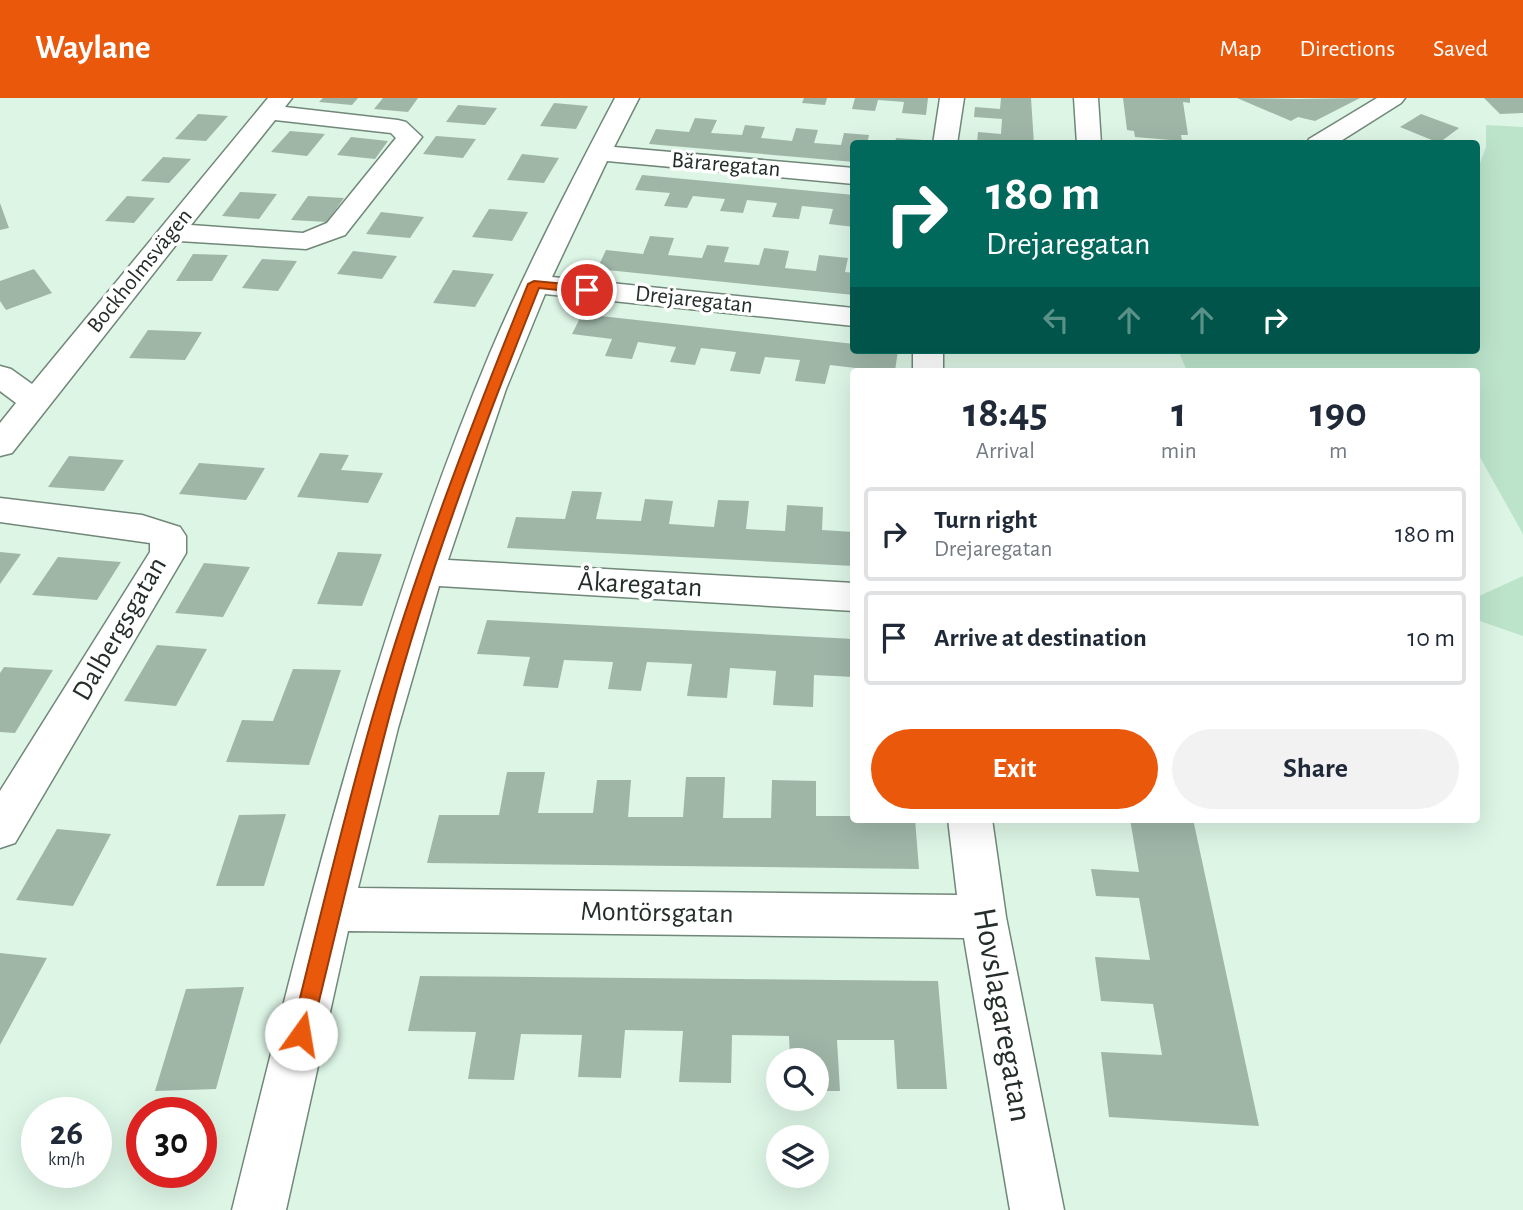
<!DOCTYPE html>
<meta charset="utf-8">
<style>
body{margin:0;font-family:"Alegreya Sans",sans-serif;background:#f2f2f3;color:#1f2937;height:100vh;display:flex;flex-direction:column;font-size:26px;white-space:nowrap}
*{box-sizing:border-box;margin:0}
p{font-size:23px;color:#747a83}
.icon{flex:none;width:38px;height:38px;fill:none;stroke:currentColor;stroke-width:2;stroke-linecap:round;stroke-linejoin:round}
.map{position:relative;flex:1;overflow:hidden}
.side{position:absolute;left:850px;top:270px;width:630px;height:455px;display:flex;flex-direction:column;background:#fff;border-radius:7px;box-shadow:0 7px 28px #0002}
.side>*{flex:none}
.hud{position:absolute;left:850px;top:42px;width:630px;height:214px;border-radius:7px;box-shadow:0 7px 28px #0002;background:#00695c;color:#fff;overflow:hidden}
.fabs{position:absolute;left:766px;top:950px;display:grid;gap:14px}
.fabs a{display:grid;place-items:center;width:63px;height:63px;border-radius:50%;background:#fff;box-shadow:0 7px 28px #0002;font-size:35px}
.speed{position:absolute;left:21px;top:999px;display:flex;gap:14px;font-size:35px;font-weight:700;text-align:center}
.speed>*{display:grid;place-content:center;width:91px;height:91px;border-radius:50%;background:#fff;box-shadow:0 7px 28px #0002;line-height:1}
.speed small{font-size:18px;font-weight:400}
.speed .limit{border:10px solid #d22;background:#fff;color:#111}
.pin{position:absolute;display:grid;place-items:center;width:60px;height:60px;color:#fff;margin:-30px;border:4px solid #fff;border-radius:50%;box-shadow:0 2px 7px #0007}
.me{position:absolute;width:77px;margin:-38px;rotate:13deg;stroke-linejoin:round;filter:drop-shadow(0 0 5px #0008)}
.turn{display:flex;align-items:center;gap:24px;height:147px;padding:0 21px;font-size:32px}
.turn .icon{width:91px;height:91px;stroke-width:2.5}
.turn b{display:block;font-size:49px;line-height:60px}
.lanes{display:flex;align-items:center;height:66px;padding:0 21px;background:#0003;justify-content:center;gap:35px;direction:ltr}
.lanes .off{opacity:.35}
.eta{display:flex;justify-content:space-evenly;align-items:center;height:119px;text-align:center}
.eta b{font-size:42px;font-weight:700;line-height:49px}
.button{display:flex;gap:14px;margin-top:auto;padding:14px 21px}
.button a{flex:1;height:80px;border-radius:42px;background:#ea580c;color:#fff;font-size:28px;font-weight:700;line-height:80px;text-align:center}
.button a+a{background:#f2f2f3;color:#1f2937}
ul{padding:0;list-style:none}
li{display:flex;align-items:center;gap:21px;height:94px;margin:0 14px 10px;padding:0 7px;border:4px solid #e0e1e3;border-radius:7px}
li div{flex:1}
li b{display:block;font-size:26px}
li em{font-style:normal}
header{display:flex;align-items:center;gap:42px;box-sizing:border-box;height:98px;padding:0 35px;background:#ea580c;color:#fff}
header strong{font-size:33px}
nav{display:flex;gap:38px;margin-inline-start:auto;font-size:24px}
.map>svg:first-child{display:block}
.green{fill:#bce4cb}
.building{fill:#9fb6a7}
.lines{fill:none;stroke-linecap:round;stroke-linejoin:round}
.minor-casing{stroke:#718779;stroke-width:3}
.minor{fill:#fff;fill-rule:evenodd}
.route{fill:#ea580c;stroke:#983908;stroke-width:2}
.labels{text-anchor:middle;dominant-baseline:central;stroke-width:7;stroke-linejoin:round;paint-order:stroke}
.far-street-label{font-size:23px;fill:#242d27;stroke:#fff}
.street-label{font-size:28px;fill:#242d27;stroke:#fff}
.near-street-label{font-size:33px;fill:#242d27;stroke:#fff}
</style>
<header>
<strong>Waylane</strong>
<nav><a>Map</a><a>Directions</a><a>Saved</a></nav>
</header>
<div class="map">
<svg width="1523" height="1112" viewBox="0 0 1523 1112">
<rect width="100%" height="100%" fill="#dcf5e5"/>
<path class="green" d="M 1486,27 L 1523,29 L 1523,436 L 1477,354 L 1477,273 L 1187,273 L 1178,252 L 1477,252 L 1477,73 L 1486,49 Z
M 1523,478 L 1523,538 L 1477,522 L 1477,499 Z"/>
<path class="building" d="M 323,0 L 358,0 L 352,7 L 319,4 Z
M 383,0 L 418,0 L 408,14 L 374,11 Z
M 804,0 L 827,0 L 825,7 L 802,5 Z
M 855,0 L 928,0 L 926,17 L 902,15 L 904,4 L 878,2 L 875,13 L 852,11 Z
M 1001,0 L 1031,0 L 1034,46 L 977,45 L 978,34 L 1001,36 L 1002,21 L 974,19 L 975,9 L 1000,11 Z
M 1123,0 L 1190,0 L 1190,5 L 1183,4 L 1188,37 L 1181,37 L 1182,43 L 1135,39 L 1134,33 L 1127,32 Z
M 1237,0 L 1298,1 L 1360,0 L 1315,23 L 1298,19 L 1291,23 Z
M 1484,0 L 1523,0 L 1523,15 L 1500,16 Z
M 554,5 L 588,8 L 576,31 L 540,28 Z
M 458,7 L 497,10 L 485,27 L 446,24 Z
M 198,16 L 228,18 L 206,43 L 175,41 Z
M 1421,16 L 1459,30 L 1439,45 L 1400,29 Z
M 695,20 L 717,22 L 711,35 L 742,37 L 745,27 L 765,29 L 761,40 L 792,43 L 796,30 L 818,32 L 814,45 L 841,47 L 844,35 L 869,37 L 867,46 L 854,46 L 854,64 L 649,46 L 656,31 L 689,34 Z
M 290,33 L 325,36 L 307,58 L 271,54 Z
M 436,38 L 476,41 L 463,60 L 423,56 Z
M 351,39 L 388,43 L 375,61 L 337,57 Z
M 896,40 L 924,42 L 923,46 L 895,46 Z
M 522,56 L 559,60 L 544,85 L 507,82 Z
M 163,59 L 191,61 L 169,85 L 141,83 Z
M 642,77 L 854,97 L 854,129 L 829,126 L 833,111 L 802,108 L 799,121 L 772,119 L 777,105 L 747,102 L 743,115 L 720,113 L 725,101 L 693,98 L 687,110 L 664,108 L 670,95 L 635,92 Z
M 240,94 L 277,96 L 259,121 L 222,118 Z
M 127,98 L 155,100 L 134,125 L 105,123 Z
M 308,98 L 344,100 L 327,124 L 291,122 Z
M 0,105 L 9,130 L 0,132 Z
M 489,111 L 528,114 L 512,143 L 472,139 Z
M 381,114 L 424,119 L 410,140 L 366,136 Z
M 650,138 L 674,140 L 668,157 L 702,160 L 707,147 L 729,149 L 724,164 L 759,167 L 764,150 L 789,153 L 785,170 L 816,173 L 819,157 L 848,160 L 845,174 L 854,175 L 854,197 L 597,171 L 606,152 L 643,156 Z
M 353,153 L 397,158 L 382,181 L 337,176 Z
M 193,156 L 228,157 L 212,183 L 176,183 Z
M 262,161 L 297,163 L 278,193 L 242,190 Z
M 34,171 L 52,195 L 6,212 L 0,203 L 0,183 Z
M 453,172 L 494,176 L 475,209 L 433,205 Z
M 582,216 L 854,246 L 854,252 L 898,252 L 895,273 L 864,273 L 864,271 L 830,267 L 825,286 L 795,283 L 800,262 L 765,259 L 760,276 L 730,273 L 736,254 L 701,250 L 695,267 L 670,264 L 676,249 L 638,244 L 632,261 L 605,258 L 612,241 L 572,236 Z
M 148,232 L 202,234 L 185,262 L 129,260 Z
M 320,355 L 349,357 L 341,372 L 383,375 L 368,405 L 297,399 Z
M 69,358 L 124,362 L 104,393 L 48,389 Z
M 199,365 L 265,370 L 246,402 L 179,396 Z
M 572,393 L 602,394 L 596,421 L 641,423 L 645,401 L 673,403 L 669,426 L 714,429 L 718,402 L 749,403 L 746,431 L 785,433 L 787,407 L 823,409 L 822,432 L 854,434 L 854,468 L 507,450 L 516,419 L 565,421 Z
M 0,454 L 21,456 L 0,486 Z
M 338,454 L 382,456 L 362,508 L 317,506 Z
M 58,459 L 121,464 L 97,502 L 32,497 Z
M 204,465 L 250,469 L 223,519 L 175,515 Z
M 487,522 L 854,541 L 854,579 L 814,577 L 813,609 L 773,607 L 776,573 L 730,570 L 727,600 L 687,598 L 692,566 L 647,564 L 641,593 L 608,591 L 613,564 L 564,562 L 558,590 L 523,588 L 530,559 L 477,556 Z
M 157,547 L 207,551 L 176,608 L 124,603 Z
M 4,569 L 53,572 L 15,635 L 0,634 L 0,575 Z
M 293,571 L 341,572 L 309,667 L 226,664 L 242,622 L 273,623 Z
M 507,674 L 545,674 L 538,715 L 593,715 L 597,682 L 631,682 L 628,719 L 683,719 L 686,679 L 725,679 L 723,720 L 771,720 L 772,682 L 816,683 L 816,718 L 854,718 L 854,721 L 915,721 L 919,771 L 427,765 L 439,717 L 499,717 Z
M 286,716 L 264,788 L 216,788 L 239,717 Z
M 1130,721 L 1193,721 L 1259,1028 L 1109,1019 L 1101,954 L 1162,957 L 1153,906 L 1101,903 L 1095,859 L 1150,862 L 1139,800 L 1096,798 L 1091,771 L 1139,774 Z
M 57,731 L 111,736 L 73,808 L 16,802 Z
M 0,855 L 47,860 L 0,947 Z
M 420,878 L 938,883 L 947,991 L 897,991 L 894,942 L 837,942 L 840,993 L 817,993 L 817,962 L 790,962 L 789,938 L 732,937 L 731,985 L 679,984 L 683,933 L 625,932 L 621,980 L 578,979 L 582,937 L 521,936 L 514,982 L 468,981 L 476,934 L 408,933 Z
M 244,889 L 216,991 L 155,993 L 186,891 Z"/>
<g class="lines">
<defs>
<path id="minor" d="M 268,0 L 292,0 L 285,9 L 398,22 L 406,24 L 422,39 L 345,137 L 306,151 L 179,143 L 12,355 L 0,358 L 0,325 L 16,305 L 0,293 L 0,268 L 11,271 L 32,286 ZM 275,22 L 391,35 L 396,40 L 327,125 L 303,135 L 191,127 Z
M 615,0 L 639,0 L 614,49 L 854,70 L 854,86 L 607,63 L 552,179 L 854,210 L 854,228 L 545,196 L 506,291 L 448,462 L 854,485 L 854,513 L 439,488 L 398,630 L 358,790 L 957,797 L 948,721 L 992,721 L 1006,819 L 1064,1112 L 1010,1112 L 964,840 L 348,833 L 286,1112 L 232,1112 C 304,822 374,532 490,255 C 527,168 571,84 615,0 Z
M 940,0 L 964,0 L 957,46 L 933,46 Z
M 1074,0 L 1098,0 L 1101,46 L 1077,46 Z
M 1377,0 L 1405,0 L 1401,5 L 1336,46 L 1306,46 L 1309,41 Z
M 913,252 L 943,252 L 943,273 L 913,273 Z
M 0,400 L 142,417 L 180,429 L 186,438 L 186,455 L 15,745 L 0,750 L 0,693 L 150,454 L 150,445 L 0,424 Z"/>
</defs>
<use href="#minor" class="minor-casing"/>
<use href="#minor" class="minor"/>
</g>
<path class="route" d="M 534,183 L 587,188 L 593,192 L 587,195 L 539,190 C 483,330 429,471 390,616 C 362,722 337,830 311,936 L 308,943 L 301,946 L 294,943 L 291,936 C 318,829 343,720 374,614 C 417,468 471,327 528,186 Z"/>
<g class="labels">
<g class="far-street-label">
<text transform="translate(726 67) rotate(5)">Bäraregatan</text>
<text transform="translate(140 173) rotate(-51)">Bockholmsvägen</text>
<text transform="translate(694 202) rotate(6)">Drejaregatan</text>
</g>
<g class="street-label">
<text transform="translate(640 487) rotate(3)">Åkaregatan</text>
<text transform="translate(120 531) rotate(-60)">Dalbergsgatan</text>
<text transform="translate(657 815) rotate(1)">Montörsgatan</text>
</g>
<g class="near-street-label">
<text transform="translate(1002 917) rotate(80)">Hovslagaregatan</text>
</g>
</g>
</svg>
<div class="fabs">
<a><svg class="icon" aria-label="search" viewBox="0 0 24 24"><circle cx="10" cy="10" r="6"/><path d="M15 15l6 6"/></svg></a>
<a><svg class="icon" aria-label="layers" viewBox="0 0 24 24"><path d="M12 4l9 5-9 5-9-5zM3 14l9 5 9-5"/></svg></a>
</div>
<div class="speed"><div>26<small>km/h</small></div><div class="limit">30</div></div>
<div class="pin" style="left:587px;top:192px;background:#d93025"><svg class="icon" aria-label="arrive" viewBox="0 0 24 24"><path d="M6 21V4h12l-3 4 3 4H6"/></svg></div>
<svg class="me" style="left:301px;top:936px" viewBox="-20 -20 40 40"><circle r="19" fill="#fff"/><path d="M0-13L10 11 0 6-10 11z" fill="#ea580c"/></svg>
<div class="hud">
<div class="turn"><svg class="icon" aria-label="right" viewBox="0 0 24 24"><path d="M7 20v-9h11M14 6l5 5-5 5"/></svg><div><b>180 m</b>Drejaregatan</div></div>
<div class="lanes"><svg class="icon off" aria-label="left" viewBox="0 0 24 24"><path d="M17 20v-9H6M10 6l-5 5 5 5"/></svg><svg class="icon off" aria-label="ahead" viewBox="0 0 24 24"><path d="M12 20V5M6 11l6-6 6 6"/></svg><svg class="icon off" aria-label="ahead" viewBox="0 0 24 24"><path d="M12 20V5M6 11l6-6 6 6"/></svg><svg class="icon" aria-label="right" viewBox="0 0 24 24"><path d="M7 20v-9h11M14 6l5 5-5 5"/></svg></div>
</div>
<section class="side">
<div class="eta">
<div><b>18:45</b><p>Arrival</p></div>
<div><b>1</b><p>min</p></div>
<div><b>190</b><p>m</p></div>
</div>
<ul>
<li><svg class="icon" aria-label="right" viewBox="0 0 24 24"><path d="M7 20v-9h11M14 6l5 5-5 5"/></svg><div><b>Turn right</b><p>Drejaregatan</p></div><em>180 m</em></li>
<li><svg class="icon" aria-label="arrive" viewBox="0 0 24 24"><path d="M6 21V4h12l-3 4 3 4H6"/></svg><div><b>Arrive at destination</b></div><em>10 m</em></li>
</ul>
<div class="button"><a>Exit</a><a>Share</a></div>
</section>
</div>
